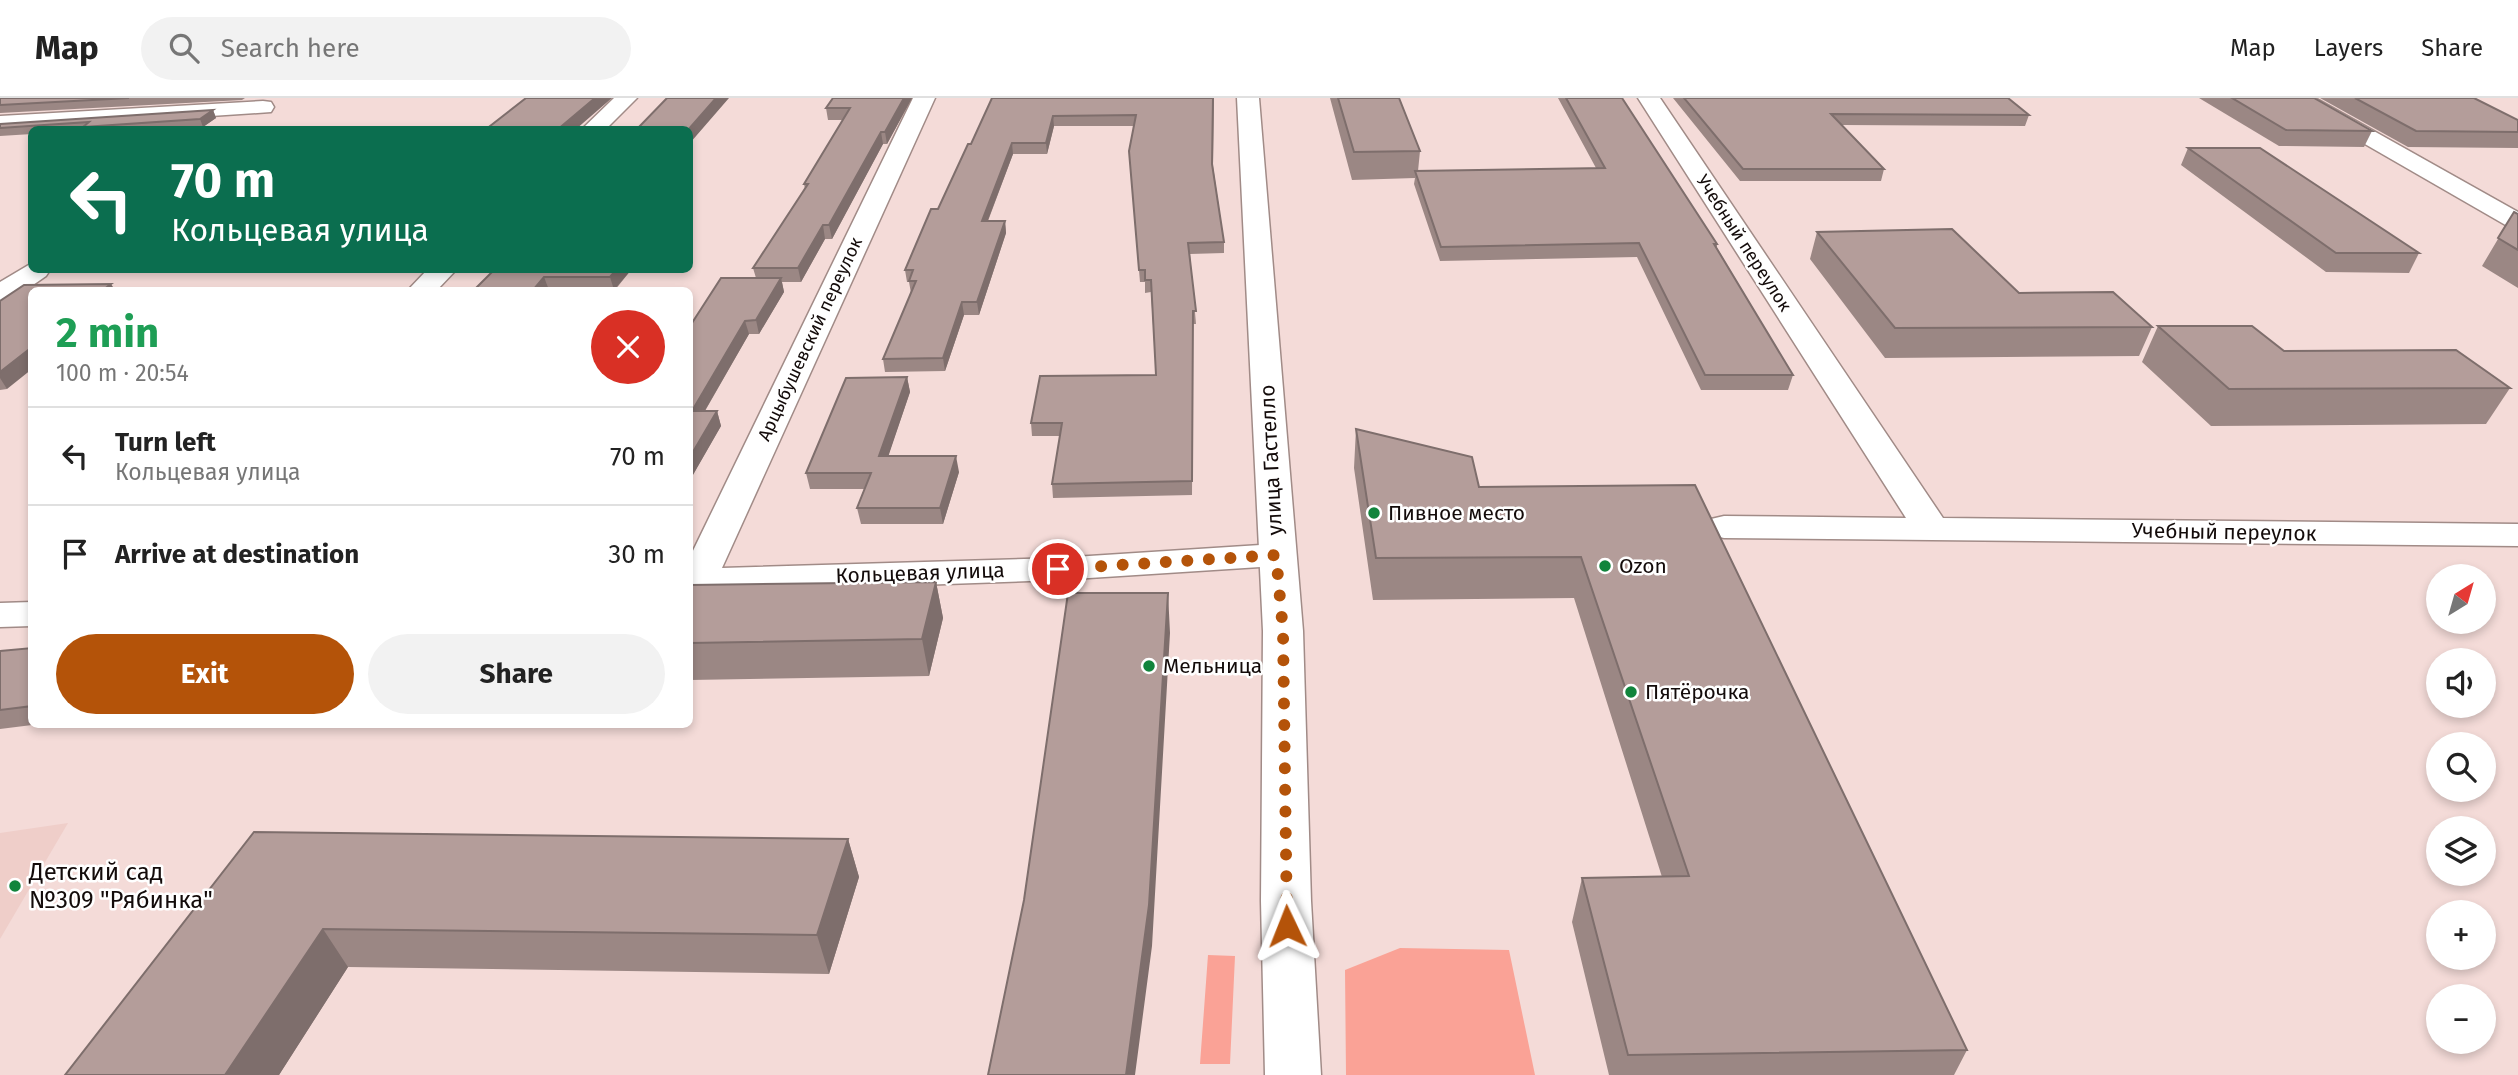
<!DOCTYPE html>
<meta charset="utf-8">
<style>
body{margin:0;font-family:"Fira Sans",sans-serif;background:#f2f2f2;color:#222;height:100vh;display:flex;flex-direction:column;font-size:26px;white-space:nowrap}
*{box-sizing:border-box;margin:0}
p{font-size:23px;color:#767676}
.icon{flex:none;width:38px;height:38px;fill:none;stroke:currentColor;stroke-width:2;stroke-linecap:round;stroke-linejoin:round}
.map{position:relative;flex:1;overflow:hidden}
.side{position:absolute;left:28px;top:189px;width:665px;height:441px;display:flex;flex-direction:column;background:#fff;border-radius:10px;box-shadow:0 4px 10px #0003}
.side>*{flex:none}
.hud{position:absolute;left:28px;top:28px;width:665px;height:147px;border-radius:10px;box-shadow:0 4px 10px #0003;background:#0b6e4f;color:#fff;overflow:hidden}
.needle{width:46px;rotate:37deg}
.controls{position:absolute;left:2426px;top:466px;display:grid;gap:14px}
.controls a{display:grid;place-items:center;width:70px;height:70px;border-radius:50%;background:#fff;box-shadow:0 4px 10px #0003;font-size:35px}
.pin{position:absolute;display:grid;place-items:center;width:60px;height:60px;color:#fff;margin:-30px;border:4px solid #fff;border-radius:50%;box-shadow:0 2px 7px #0007}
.me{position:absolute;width:77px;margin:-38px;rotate:358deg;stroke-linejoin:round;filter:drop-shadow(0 0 5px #0008)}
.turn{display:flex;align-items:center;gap:24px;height:147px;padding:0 28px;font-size:32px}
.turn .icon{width:91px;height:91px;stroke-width:2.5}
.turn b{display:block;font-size:49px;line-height:60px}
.round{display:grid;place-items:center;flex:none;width:74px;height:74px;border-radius:37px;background:#f2f2f2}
.summary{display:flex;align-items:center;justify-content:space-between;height:119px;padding:0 28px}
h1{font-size:42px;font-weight:700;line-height:52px;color:#1e9e55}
.button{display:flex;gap:14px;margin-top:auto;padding:14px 28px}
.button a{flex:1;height:80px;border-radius:42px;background:#b45309;color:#fff;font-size:28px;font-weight:700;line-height:80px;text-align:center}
.button a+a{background:#f2f2f2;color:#222}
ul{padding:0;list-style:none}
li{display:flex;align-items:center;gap:21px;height:98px;padding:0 28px;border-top:2px solid #e0e0e0}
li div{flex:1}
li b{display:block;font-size:26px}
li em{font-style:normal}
header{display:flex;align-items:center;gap:42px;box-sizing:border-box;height:98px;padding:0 35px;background:#fff;border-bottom:2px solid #e0e0e0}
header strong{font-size:33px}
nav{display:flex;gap:38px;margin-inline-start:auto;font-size:24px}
.search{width:490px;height:63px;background:#f2f2f2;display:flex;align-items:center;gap:18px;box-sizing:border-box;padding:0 24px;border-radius:38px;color:#767676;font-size:26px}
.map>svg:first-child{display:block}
.built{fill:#efcec9}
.green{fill:#faa296}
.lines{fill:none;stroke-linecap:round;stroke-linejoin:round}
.minor-casing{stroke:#a18b87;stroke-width:3}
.tertiary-casing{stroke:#a18b87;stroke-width:3}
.secondary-casing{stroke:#a18b87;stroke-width:3}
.minor{fill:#fff;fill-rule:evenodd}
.tertiary{fill:#fff;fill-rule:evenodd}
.secondary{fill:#fff;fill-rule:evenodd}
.wall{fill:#9b8784}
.shaded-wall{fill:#7e6e6c}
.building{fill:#b49d9a;stroke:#7e6e6c;stroke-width:2}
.route{stroke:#b45309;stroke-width:12;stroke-dasharray:0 21.6}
.poi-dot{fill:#11843c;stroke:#fff;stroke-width:2.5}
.labels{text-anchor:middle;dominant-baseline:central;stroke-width:5;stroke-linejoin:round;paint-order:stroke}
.far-street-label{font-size:18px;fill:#130b0a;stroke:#fff}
.street-label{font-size:21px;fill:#130b0a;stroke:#fff}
.poi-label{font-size:21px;fill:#130b0a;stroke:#fff;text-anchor:start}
.near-poi-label{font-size:24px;fill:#130b0a;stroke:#fff;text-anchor:start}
</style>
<header>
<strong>Map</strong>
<div class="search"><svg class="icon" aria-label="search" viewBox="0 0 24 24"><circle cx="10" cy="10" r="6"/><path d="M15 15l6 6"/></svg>Search here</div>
<nav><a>Map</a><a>Layers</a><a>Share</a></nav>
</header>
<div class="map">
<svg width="2518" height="977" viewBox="0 0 2518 977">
<rect width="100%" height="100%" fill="#f4dbd8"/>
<path class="built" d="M 68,725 L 0,841 L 0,735 Z"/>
<path class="green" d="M 1400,850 L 1509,852 L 1535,977 L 1346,977 L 1345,872 Z
M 1208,857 L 1235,858 L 1230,966 L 1200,966 Z"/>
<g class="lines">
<defs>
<path id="minor" d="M 614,0 L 637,0 L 605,32 L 581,32 Z
M 913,0 L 935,0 L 722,470 L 1058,460 L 1276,446 L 1289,449 L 1295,457 L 1289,465 L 1276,468 L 1058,482 L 690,495 L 690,459 Z
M 1638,0 L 1660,0 L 1943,420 L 2518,426 L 2518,448 L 1724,440 L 1711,437 L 1706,429 L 1711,421 L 1724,418 L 1906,420 Z
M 263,3 L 271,4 L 274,9 L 271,14 L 0,32 L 0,18 Z
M 32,165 L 32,172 L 50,172 L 46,178 L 10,203 L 0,205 L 0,184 Z
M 427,172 L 456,172 L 437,192 L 408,192 Z
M 32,504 L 32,528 L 0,529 L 0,505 Z"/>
<path id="tertiary" d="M 1237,0 L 1259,0 L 1303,533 L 1311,803 L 1321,977 L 1265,977 L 1261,803 L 1263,533 Z"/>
<path id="secondary" d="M 2288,0 L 2315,0 L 2518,114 L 2518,132 L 2509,129 L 2292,4 Z"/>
</defs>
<use href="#minor" class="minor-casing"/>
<use href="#tertiary" class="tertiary-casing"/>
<use href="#secondary" class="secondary-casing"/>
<use href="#minor" class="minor"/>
<use href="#tertiary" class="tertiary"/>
<use href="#secondary" class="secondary"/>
</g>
<path class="wall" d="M 0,0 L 245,0 L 242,2 L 0,15 Z
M 912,0 L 887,46 L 883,46 L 832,141 L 825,141 L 801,184 L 782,184 L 784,194 L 759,236 L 749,236 L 705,313 L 717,313 L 721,328 L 690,382 L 690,228 L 756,180 L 753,170 L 805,91 L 804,86 L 843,22 L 828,22 L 826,10 Z
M 992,0 L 1214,0 L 1213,68 L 1224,144 L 1224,155 L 1190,156 L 1196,226 L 1193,226 L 1192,397 L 1053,400 L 1052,386 L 1060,338 L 1032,338 L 1031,325 L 1156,277 L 1151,194 L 1145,195 L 1145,184 L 1140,184 L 1129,53 L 1134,28 L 1054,28 L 1047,56 L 1013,56 L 988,123 L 1005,123 L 1006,135 L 979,217 L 964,217 L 945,273 L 885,274 L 883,261 L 911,195 L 909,184 L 907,184 L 905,172 L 938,111 L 971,46 Z
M 1330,0 L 1399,0 L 1420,53 L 1418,73 L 1596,70 L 1558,0 L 1622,0 L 1717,146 L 1717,150 L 1793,277 L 1788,292 L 1701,292 L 1637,159 L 1440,163 L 1414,86 L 1415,80 L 1352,82 Z
M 1673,0 L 2008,0 L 2029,17 L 2025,28 L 1842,27 L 1884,71 L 1881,83 L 1740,83 Z
M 2199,0 L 2314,0 L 2372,33 L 2364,49 L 2279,48 Z
M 2320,0 L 2474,0 L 2518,22 L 2518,50 L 2408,49 Z
M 213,12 L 216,20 L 203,29 L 171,32 L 32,32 L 32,36 L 0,38 L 0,26 Z
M 2188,50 L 2419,155 L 2409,175 L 2326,174 L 2181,67 Z
M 2514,114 L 2518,116 L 2518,190 L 2482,168 Z
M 1817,134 L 2019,195 L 2152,229 L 2139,258 L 1885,260 L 1810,161 Z
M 494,172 L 631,172 L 615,192 L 474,192 Z
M 0,203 L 7,291 L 0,292 Z
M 2158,228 L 2284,253 L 2510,290 L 2486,326 L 2211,328 L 2142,264 Z
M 907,279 L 910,294 L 888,358 L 959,374 L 943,426 L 861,426 L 857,410 L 864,391 L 810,391 L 806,375 Z
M 1356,331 L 1479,389 L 1695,387 L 1967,952 L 1954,977 L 1609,977 L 1572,824 L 1582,780 L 1662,779 L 1574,500 L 1373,502 L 1354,370 Z
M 936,484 L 943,520 L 929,578 L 690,582 L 690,487 Z
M 32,550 L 32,626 L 40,626 L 0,631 L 0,553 Z
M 254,734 L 848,741 L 859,779 L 829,876 L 348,869 L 279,977 L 65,977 Z"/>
<path class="shaded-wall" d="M 595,0 L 612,0 L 575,32 L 557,32 Z
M 716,0 L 729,0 L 690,45 L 690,32 L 688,32 Z
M 904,0 L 912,0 L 887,46 L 885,34 Z
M 213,12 L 216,20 L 203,29 L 200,21 Z
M 1053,18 L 1054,28 L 1047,56 L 1046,45 Z
M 881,34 L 883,46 L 832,141 L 829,127 Z
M 1012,45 L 1013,56 L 983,135 L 982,123 Z
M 1005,123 L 1006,135 L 979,217 L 977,204 Z
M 823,127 L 825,141 L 801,184 L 798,170 Z
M 616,172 L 631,172 L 614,192 L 610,179 Z
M 544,179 L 549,192 L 534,192 L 534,191 Z
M 781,180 L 784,194 L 759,236 L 756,222 Z
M 111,186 L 115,192 L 103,192 Z
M 962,204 L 964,217 L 945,273 L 943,260 Z
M 745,223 L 749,236 L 696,328 L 692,313 Z
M 32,249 L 32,271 L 7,291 L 0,280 L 0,274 Z
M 907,279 L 910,294 L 883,374 L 879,358 Z
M 717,313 L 721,328 L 690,382 L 690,359 Z
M 956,358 L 959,374 L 943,426 L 940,410 Z
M 936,484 L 943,520 L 929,578 L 922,541 Z
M 1168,495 L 1170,535 L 1152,848 L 1135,977 L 1126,977 Z
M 848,741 L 859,779 L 829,876 L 817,837 Z
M 323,831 L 348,869 L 279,977 L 225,977 Z"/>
<path class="building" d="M 0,0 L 129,0 L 0,7 Z
M 526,0 L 595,0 L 557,32 L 485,32 Z
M 667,0 L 716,0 L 688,32 L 636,32 Z
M 833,0 L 904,0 L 885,34 L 881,34 L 829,127 L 823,127 L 798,170 L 753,170 L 808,86 L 804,86 L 850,10 L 826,10 Z
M 992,0 L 1213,0 L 1212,66 L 1224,144 L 1188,145 L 1196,213 L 1193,213 L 1192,383 L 1052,386 L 1062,325 L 1031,325 L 1040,278 L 1156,277 L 1151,182 L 1145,182 L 1145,172 L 1139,172 L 1129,53 L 1136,17 L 1053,18 L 1046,45 L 1012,45 L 982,123 L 1005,123 L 977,204 L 962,204 L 943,260 L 883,261 L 916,183 L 909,183 L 913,172 L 905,172 L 931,111 L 938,111 L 968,46 L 971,46 Z
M 1338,0 L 1399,0 L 1420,53 L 1354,54 Z
M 1566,0 L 1622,0 L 1717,146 L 1714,146 L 1793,277 L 1705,277 L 1639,145 L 1441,149 L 1415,73 L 1605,70 Z
M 1684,0 L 2008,0 L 2029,17 L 1831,16 L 1884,71 L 1743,71 Z
M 2232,0 L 2314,0 L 2372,33 L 2286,32 Z
M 2355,0 L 2474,0 L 2518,22 L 2518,34 L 2416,33 Z
M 213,12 L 200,21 L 83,29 L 89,24 L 0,30 L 0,26 Z
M 2188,50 L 2260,50 L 2419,155 L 2336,155 Z
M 2514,114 L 2518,116 L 2518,152 L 2498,140 Z
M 1952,131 L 2019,195 L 2113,194 L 2152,229 L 1895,230 L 1817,134 Z
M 494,172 L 616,172 L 610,179 L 544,179 L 534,191 L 474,192 Z
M 721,180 L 781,180 L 756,222 L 745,223 L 692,313 L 717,313 L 690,359 L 690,228 Z
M 111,186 L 103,192 L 32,192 L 32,249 L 0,274 L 0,203 L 24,187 Z
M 2158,228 L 2252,228 L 2284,253 L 2456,252 L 2510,290 L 2229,291 Z
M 907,279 L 879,358 L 956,358 L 940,410 L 857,410 L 871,375 L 806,375 L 846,280 Z
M 1356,331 L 1472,359 L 1479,389 L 1695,387 L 1967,952 L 1628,957 L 1582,780 L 1689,778 L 1581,459 L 1376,460 Z
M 936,484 L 922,541 L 690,545 L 690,487 Z
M 1068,495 L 1168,495 L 1149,807 L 1126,977 L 988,977 L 1024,802 Z
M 32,550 L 32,608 L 0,612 L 0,553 Z
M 254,734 L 848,741 L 817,837 L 323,831 L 225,977 L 65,977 Z"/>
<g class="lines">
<path class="route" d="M 1058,471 L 1276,457 L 1283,533 L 1287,828"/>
</g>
<g class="poi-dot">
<circle cx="1374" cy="415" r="7"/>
<circle cx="1605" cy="468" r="7"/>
<circle cx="1149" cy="568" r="7"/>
<circle cx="1631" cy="594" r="7"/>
<circle cx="15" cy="788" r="7"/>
</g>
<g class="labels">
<g class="far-street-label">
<text transform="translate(1744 145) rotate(57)">Учебный переулок</text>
<text transform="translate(810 241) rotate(-65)">Арцыбушевский переулок</text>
</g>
<g class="street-label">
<text transform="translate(1271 362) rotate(-93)">улица Гастелло</text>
<text transform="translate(2224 434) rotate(1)">Учебный переулок</text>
<text transform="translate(920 475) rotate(-2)">Кольцевая улица</text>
</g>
<g class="poi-label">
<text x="1388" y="415">Пивное место</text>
<text x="1619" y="468">Ozon</text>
<text x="1163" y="568">Мельница</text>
<text x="1645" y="594">Пятёрочка</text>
</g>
<g class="near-poi-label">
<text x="29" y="774">Детский сад<tspan x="29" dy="28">№309 "Рябинка"</tspan></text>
</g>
</g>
</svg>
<div class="controls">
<a><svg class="needle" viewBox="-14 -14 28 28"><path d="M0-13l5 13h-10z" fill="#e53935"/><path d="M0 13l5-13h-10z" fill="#767676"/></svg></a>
<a><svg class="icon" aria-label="sound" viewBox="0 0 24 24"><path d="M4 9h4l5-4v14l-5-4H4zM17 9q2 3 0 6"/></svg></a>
<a><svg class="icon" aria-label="search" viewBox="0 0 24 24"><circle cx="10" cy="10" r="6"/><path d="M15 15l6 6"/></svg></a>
<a><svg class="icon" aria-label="layers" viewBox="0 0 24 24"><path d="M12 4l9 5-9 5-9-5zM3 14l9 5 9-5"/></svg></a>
<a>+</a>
<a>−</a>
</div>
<div class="pin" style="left:1058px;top:471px;background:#d93025"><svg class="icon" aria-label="arrive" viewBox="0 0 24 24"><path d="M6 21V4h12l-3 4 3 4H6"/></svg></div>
<svg class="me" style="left:1287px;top:828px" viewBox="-20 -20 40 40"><path d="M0-17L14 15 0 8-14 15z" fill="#b45309" stroke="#fff" stroke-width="4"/></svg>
<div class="hud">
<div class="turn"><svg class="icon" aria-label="left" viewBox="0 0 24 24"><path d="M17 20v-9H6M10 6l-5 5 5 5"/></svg><div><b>70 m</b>Кольцевая улица</div></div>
</div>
<section class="side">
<div class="summary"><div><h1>2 min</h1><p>100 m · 20:54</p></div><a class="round" style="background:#d93025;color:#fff"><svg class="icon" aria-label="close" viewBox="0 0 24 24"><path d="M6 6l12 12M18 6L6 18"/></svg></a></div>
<ul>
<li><svg class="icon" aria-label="left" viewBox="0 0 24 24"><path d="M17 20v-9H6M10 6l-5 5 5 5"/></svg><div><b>Turn left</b><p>Кольцевая улица</p></div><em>70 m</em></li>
<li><svg class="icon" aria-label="arrive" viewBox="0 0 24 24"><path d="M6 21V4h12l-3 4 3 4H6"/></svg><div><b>Arrive at destination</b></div><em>30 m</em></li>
</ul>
<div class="button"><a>Exit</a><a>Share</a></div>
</section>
</div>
